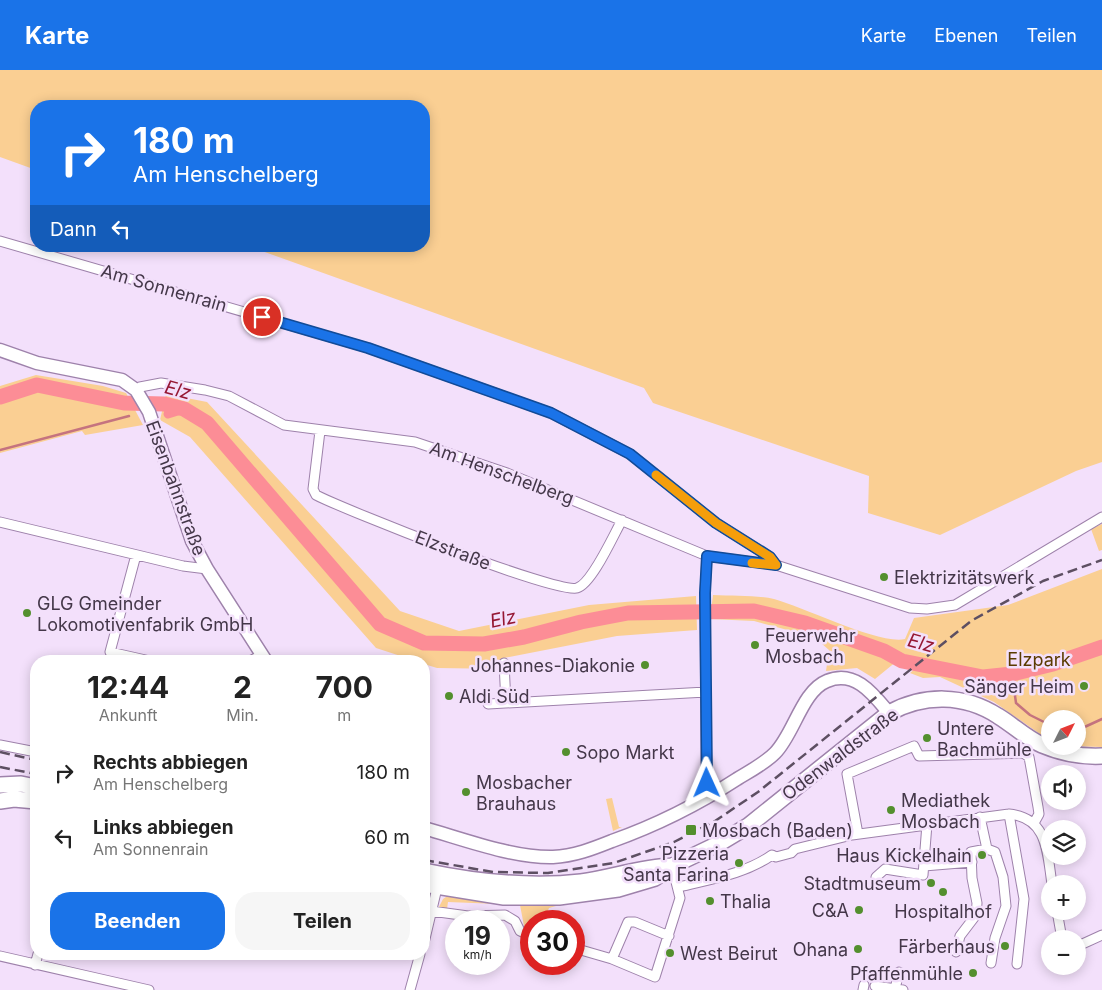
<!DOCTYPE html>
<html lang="de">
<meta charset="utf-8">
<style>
body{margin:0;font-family:Inter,sans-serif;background:#f6f6f6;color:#222;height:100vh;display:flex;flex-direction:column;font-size:19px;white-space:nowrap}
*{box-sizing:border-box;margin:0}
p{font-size:16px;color:#767676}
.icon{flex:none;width:28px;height:28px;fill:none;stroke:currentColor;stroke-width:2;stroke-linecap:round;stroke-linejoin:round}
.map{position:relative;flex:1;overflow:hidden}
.side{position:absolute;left:30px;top:585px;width:400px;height:305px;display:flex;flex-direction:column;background:#fff;border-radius:20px;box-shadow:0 2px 12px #0003}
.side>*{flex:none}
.hud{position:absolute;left:30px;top:30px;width:400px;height:152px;border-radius:20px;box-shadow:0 2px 12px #0003;background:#1a73e8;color:#fff;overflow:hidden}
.needle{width:32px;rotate:48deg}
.tools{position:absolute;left:1041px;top:640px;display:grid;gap:10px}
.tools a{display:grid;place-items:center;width:45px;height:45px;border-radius:50%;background:#fff;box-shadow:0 2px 12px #0003;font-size:25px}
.speed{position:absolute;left:445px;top:840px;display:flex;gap:10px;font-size:25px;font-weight:700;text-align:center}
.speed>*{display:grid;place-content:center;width:65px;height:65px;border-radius:50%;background:#fff;box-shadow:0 2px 12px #0003;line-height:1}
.speed small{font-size:12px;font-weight:400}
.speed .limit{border:8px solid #d22;background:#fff;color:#111}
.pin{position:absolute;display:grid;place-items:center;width:42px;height:42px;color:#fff;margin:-21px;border:2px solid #fff;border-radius:50%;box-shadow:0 1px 5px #0007}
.me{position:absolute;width:55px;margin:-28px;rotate:359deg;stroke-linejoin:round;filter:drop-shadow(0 0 4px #0008)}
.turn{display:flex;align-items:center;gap:18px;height:105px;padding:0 20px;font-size:22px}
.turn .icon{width:65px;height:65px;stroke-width:2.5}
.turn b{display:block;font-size:35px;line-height:42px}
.then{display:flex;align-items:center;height:48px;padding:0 20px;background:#0003;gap:10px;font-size:19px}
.eta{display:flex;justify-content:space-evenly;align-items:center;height:85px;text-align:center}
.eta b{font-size:30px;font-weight:700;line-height:35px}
.button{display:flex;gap:10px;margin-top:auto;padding:10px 20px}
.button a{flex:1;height:58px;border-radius:20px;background:#1a73e8;color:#fff;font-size:20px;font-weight:700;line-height:58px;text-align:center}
.button a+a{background:#f6f6f6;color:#222}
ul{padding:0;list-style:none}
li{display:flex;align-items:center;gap:15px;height:65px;padding:0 20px}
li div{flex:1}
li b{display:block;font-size:19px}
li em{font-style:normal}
header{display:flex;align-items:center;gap:30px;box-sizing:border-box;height:70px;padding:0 25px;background:#1a73e8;color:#fff}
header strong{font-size:24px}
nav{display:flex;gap:28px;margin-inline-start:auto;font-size:18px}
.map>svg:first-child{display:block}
.green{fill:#facf93}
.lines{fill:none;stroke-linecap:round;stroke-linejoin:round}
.stream{stroke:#c5737f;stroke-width:2.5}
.canal{stroke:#fc8d96;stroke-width:9}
.river{stroke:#fc8d96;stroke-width:15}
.minor-casing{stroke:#9e82ab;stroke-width:11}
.secondary-casing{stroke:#9e82ab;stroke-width:15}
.primary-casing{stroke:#9e82ab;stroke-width:18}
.minor{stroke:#fff;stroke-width:9}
.secondary{stroke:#fff;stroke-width:12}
.primary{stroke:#fff;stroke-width:15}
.rail{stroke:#5d4f62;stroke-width:2.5;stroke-dasharray:10 5;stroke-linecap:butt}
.route-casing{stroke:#114b97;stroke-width:12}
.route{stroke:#1a73e8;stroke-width:9}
.slow{stroke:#f59e0b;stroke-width:9}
.poi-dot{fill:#538f2e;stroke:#f3e0fb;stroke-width:2}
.labels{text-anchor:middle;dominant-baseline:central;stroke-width:5;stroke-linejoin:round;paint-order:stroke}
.street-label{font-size:18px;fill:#443749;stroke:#f3e0fb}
.poi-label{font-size:18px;fill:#443749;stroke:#f3e0fb;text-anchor:start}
.park-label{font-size:18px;fill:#5a3b01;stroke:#f3e0fb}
.water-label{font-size:19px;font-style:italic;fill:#951733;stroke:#f3e0fb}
</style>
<header>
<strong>Karte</strong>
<nav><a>Karte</a><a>Ebenen</a><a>Teilen</a></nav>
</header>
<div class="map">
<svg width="1102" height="920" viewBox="0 0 1102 920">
<rect width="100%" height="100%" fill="#f3e0fb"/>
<path class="green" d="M 0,0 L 1102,0 L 1102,392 L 1076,401 L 940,465 L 868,443 L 869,406 L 653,333 L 644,318 L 248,176 L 424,176 L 424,36 L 36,36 L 36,100 L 0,87 Z
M 36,305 L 103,316 L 126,323 L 143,355 L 85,365 L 82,361 L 0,383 L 0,316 Z
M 166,324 L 207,332 L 400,541 L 459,561 L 589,535 L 696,526 L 697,560 L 617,566 L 504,588 L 506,599 L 437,598 L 424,594 L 424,591 L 416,591 L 376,578 L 190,367 L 160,350 Z
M 1102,454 L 1102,480 L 1099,481 L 1091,459 Z
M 1102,499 L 1102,677 L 1068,676 L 1078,676 L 1078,649 L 1050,649 L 1050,671 L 994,632 L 940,607 L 923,608 L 910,603 L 916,598 L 897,591 L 875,609 L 857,598 L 826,601 L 829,580 L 814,567 L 754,551 L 710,549 L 713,525 C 733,526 756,525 774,529 C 804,537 879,575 905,569 L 914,548 L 1008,535 Z
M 612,728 L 619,757 L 622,757 L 613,761 L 606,729 Z
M 449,825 L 577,830 L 549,838 L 544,851 L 541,851 L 540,846 L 535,847 L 536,851 L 531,851 L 531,861 L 524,856 L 520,835 L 448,832 L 447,839 L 439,837 L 443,829 Z"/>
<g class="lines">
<path class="stream" d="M 0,380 L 129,346
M 1012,604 L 1016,633 L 1030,645 L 1050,655
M 1078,660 L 1102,649"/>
<path class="canal" d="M 168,344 L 184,339"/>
<path class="river" d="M 0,327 L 37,315 L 124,333 L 164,334 L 184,339 L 207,353 L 380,554 L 424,573 L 484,574 L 524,567 L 581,552 L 628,543 L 754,541 L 805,553 L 884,581 L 902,591 L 983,607 L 1012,604 L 1053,594 L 1102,577"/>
<defs>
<path id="minor" d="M 0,171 L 368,278 L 551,343 L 630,384 L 716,453 L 770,487 L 776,495
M 136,320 L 140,317 L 161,313 L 205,320 L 229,326 L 284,355 L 415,372 L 507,403 L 707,486 L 776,495 L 910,538 L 927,539 L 955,535 L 1102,447
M 320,361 L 313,419 L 316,425 C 345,440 556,524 577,518 C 592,514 614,464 622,450
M 0,452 L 183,496 L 207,499
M 136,485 L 110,582 L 150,591
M 707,486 L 705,523 L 706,695 L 707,713 L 711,726
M 250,591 L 262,585
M 504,593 L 506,633
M 488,634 L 706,622
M 0,675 L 36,682
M 1009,744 L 1024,829 L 1017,894
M 980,747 L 987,779 L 995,782 L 1003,807 L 1006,836 L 995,868 L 991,893
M 858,764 L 847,704 L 914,676 L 919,686 L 1023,683 L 1029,687 L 1038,737 L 1039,744 L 1034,753
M 924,796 L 972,792
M 876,807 L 885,799 L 923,805 L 927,754
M 679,817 C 711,809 745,804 772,785 L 776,787 L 791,783 L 795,779 L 852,765 L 1009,744 C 1048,748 1047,782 1052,814
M 424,840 L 468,846 L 505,845 L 515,851 L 520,861 L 531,866
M 1057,841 L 1062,869
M 424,873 L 437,818 L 442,814
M 1078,876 L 1102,865
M 574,878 L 612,889 L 655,907 L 680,828 L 672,796
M 956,882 L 960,866 L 976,845 L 977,833 L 972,808 L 971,782 L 987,779
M 0,886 L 149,920
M 612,889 L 628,852 L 635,852 L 669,866
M 35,895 L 38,884
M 875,916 L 903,920
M 895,919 L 899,902
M 410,920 L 420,884
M 863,920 L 864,915"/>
<path id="secondary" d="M 0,280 L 37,293 L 122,310 L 136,320 L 149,342 L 192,471 L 207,499 L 266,591
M 424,758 C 463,769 513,788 553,787 C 574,786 592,779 612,771 C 657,755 697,735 737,709 C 750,701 764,694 775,683 C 794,664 802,621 827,611 C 855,599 874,625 889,643"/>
<path id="primary" d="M 0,715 L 21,714 L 36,717
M 0,731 L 14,729 L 36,731
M 424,801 C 476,812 527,818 581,812 C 611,808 641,797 672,796
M 424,814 L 504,827 L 559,827 L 618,819 L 655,808 L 672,796 L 718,774 L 748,756 L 889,643 C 924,624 964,624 998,646 C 1013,655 1026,668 1042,675 C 1061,683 1082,687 1102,686"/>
</defs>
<use href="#minor" class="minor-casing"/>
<use href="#secondary" class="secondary-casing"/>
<use href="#primary" class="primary-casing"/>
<use href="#minor" class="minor"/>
<use href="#secondary" class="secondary"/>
<use href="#primary" class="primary"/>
<path class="rail" d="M 0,682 L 36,690
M 0,697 L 36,704
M 424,790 L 493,802 L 548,803 L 614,793 L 674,772 L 715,751 L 758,722 L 971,551 L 1043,511 L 1102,490"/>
</g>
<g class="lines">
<defs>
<path id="route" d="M 262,247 L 368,278 L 551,343 L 630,384 L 716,453 L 770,487 L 776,495 L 707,486 L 705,523 L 707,713"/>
</defs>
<use href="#route" class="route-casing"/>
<use href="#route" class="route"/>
<path class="slow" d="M 656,405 L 716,453 L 770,487 L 776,495 L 752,493"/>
</g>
<g class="poi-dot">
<circle cx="884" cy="507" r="5"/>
<circle cx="27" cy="543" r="5"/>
<circle cx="755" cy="575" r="5"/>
<circle cx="645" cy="595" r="5"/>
<circle cx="1084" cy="616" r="5"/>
<circle cx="449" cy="626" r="5"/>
<circle cx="927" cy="668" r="5"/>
<circle cx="566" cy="682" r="5"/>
<circle cx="466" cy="722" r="5"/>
<circle cx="891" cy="740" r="5"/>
<rect x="685" y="754" width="12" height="12" rx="2.5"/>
<circle cx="982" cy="785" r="5"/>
<circle cx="739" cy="793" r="5"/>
<circle cx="931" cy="813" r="5"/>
<circle cx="943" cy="822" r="5"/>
<circle cx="710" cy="831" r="5"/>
<circle cx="859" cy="840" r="5"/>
<circle cx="1005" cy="876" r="5"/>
<circle cx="858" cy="879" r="5"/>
<circle cx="670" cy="883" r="5"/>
<circle cx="973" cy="903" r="5"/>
</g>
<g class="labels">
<g class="street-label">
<text transform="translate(164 218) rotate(16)">Am Sonnenrain</text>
<text transform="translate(502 403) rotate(20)">Am Henschelberg</text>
<text transform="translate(176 418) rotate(70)">Eisenbahnstraße</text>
<text transform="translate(453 480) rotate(21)">Elzstraße</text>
<text transform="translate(840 684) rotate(-37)">Odenwaldstraße</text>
</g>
<g class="poi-label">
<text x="894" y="507">Elektrizitätswerk</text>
<text x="37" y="533">GLG Gmeinder<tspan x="37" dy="21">Lokomotivenfabrik GmbH</tspan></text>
<text x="765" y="565">Feuerwehr<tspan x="765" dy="21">Mosbach</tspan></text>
<text x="635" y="595" text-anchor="end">Johannes-Diakonie</text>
<text x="1074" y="616" text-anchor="end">Sänger Heim</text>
<text x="459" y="626">Aldi Süd</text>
<text x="937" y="658">Untere<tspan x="937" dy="21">Bachmühle</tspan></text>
<text x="576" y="682">Sopo Markt</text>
<text x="476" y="712">Mosbacher<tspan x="476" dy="21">Brauhaus</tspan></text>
<text x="901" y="730">Mediathek<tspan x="901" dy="21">Mosbach</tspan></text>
<text x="702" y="760">Mosbach (Baden)</text>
<text x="729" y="783" text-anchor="end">Pizzeria<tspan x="729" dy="21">Santa Farina</tspan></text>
<text x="972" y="785" text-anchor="end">Haus Kickelhain</text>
<text x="921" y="813" text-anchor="end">Stadtmuseum</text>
<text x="720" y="831">Thalia</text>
<text x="849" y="840" text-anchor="end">C&amp;A</text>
<text x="943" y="841" text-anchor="middle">Hospitalhof</text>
<text x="995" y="876" text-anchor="end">Färberhaus</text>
<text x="848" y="879" text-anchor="end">Ohana</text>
<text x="680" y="883">West Beirut</text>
<text x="963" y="903" text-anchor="end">Pfaffenmühle</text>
</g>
<g class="park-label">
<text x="1039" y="589">Elzpark</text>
</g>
<g class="water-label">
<text transform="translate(178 320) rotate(15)">Elz</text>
<text transform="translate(503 549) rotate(-12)">Elz</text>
<text transform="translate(921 573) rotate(15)">Elz</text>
</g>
</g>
</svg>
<div class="tools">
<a><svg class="needle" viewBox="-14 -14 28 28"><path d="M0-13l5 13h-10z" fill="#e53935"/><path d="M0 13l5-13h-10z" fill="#767676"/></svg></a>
<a><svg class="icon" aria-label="sound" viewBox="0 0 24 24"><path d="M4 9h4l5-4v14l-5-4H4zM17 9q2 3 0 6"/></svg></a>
<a><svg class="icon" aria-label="layers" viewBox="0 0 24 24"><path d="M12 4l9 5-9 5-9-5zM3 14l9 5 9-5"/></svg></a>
<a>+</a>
<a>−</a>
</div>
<div class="speed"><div>19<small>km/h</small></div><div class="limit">30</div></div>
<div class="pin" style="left:262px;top:247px;background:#d93025"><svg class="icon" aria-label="arrive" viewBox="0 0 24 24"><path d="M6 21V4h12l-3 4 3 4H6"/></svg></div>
<svg class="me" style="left:707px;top:713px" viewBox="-20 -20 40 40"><path d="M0-17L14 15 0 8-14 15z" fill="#1a73e8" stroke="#fff" stroke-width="4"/></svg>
<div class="hud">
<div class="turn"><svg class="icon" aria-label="right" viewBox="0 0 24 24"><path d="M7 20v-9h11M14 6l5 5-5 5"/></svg><div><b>180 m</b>Am Henschelberg</div></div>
<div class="then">Dann<svg class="icon" aria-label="left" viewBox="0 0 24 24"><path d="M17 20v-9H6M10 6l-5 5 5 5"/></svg></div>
</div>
<section class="side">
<div class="eta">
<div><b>12:44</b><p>Ankunft</p></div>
<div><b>2</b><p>Min.</p></div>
<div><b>700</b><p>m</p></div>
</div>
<ul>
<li><svg class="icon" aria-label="right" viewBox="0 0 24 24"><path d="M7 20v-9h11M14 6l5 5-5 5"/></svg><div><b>Rechts abbiegen</b><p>Am Henschelberg</p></div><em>180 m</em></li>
<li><svg class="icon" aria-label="left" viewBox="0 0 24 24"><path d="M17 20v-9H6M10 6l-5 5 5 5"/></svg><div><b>Links abbiegen</b><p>Am Sonnenrain</p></div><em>60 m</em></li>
</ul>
<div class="button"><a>Beenden</a><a>Teilen</a></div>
</section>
</div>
